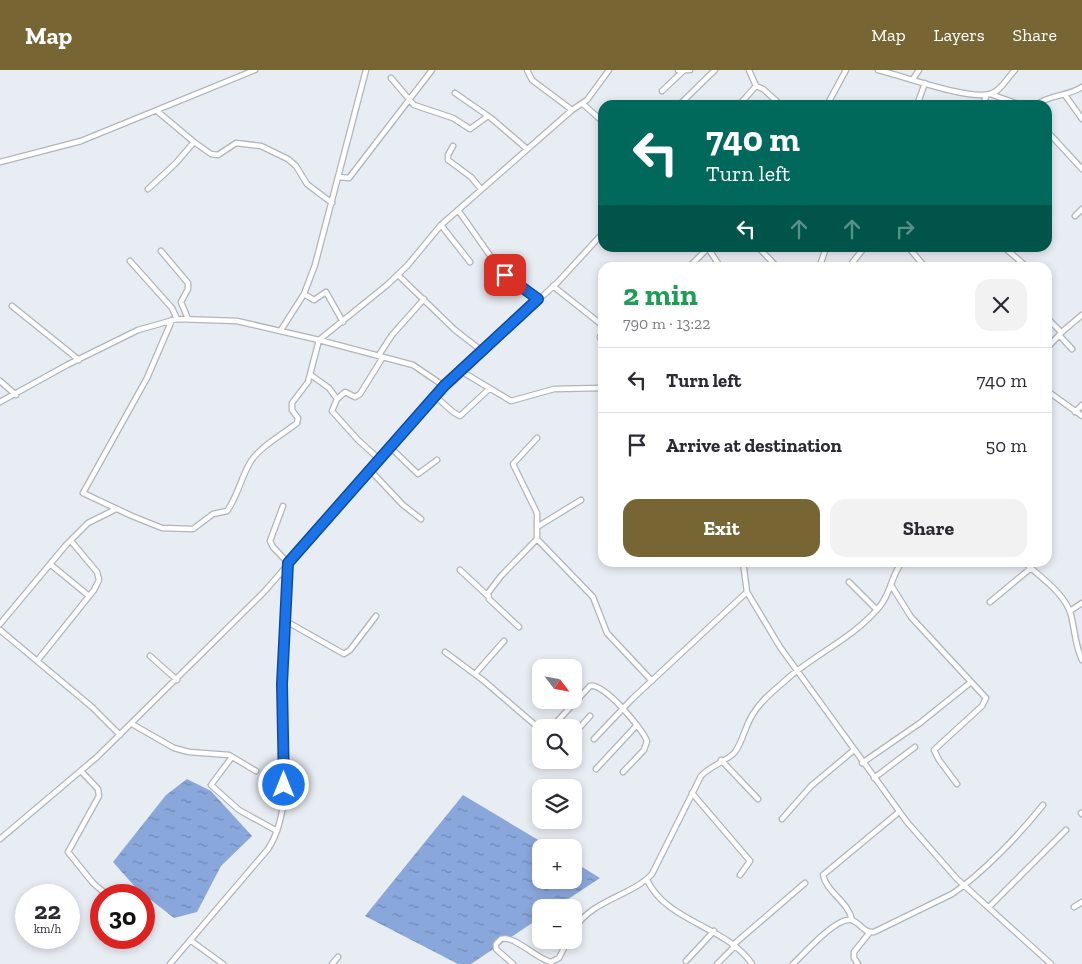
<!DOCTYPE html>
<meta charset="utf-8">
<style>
body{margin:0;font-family:"Zilla Slab",serif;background:#f2f2f3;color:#2b2b33;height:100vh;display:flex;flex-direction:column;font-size:19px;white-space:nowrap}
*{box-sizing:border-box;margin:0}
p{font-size:16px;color:#7c7c81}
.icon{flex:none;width:28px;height:28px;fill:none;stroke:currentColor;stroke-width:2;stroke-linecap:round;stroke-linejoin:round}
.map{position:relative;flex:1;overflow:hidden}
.panel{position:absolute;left:598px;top:192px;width:454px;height:305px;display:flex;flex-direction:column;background:#fff;border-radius:15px;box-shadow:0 2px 8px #0003}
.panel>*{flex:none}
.hud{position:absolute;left:598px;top:30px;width:454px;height:152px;border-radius:15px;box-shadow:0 2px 8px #0003;background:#00695c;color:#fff;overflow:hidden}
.needle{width:32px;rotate:122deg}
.controls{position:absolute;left:532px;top:589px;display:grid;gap:10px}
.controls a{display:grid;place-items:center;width:50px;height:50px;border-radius:10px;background:#fff;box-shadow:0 2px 8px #0003;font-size:25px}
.speed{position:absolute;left:15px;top:814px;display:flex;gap:10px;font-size:25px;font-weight:700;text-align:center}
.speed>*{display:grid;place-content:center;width:65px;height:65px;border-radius:50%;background:#fff;box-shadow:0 2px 8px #0003;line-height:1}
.speed small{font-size:12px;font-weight:400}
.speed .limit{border:8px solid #d22;background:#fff;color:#111}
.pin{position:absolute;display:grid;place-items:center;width:42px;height:42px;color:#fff;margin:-21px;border-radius:10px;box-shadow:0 2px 8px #0006}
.me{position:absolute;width:55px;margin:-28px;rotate:0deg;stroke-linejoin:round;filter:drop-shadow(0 0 4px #0008)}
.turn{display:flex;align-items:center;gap:18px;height:105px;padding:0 25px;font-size:22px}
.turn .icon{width:65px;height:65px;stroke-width:2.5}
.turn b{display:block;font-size:35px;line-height:42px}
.lanes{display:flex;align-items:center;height:48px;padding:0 25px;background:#0003;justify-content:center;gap:25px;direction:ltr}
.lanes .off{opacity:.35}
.round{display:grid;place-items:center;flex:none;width:52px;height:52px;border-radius:15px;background:#f2f2f3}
.overview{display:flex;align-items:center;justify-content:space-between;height:85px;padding:0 25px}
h1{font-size:30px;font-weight:700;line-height:38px;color:#1e9e55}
.primary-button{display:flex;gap:10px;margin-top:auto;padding:10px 25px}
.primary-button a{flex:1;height:58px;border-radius:15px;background:#776634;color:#fff;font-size:20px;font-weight:700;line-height:58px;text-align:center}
.primary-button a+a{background:#f2f2f3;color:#2b2b33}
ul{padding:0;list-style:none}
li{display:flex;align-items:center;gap:15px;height:65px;padding:0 25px;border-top:1px solid #e1e1e2}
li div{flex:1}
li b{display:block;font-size:19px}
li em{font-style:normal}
header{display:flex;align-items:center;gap:30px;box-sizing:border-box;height:70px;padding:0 25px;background:#776634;color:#fff}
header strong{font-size:24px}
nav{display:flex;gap:28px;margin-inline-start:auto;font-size:18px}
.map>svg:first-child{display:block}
.water{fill:url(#water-ripples)}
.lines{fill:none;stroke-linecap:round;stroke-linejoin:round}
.street-casing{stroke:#b0b4bb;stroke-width:7}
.street{stroke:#fff;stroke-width:4.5}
.route-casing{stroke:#114b97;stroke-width:12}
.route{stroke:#1a73e8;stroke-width:9}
</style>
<header>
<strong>Map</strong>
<nav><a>Map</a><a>Layers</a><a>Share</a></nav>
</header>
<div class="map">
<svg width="1082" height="894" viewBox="0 0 1082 894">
<defs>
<pattern id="water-ripples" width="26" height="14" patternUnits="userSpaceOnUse" patternTransform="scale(1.25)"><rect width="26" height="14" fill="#8aa7dc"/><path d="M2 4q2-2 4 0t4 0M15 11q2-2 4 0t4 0" fill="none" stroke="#7188b3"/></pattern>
</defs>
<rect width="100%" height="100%" fill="#e8ecf3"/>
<path class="water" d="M 187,709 L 211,721 L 252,766 L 221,796 L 197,842 L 174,848 L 137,819 L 113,792 L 166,725 Z
M 463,725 L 550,777 L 541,778 L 541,810 L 574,810 L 574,792 L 600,808 L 556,837 L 541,838 L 541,847 L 471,894 L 458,894 L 365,846 Z"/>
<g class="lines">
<defs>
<path id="street" d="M 527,0 L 532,10 L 572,40 L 587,30 L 609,0
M 678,0 L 690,0
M 749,0 L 756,16
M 878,0 C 904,6 967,30 990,24 C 1000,22 1008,7 1015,0
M 391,8 L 414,35 L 453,48 L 470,59 L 488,46
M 913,9 L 919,0
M 662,21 L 683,1
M 455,23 L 491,48 L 527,79
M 990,24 L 1021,35
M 1065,25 L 1082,49
M 583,34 L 602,51
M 679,35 L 715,0
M 739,35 L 756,16 L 763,19 L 781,35
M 827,35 L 846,0
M 917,35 L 925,13
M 982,35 L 987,25
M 1036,35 C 1050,24 1067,27 1082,17
M 1046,60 L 1082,99
M 194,72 L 211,84 L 218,85 L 236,73 L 261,76 L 288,89 L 296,96 L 307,114 L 332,133
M 453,76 L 448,85 L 448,90 L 471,107 L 481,119
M 0,92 L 81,71 L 255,0
M 339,107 L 349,108 L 432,0
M 148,119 L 176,93 L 194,72 L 157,41
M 458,140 L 501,201 L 538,229
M 1075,146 L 1082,139
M 441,155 L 470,192
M 708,178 L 721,198
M 759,178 L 778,198
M 909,178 L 926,198
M 1005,178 L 1028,198
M 161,181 L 188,213 L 188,219 L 181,232 L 188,249
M 130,191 L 172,238 L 177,249
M 688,198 L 708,178
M 819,198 L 826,178
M 848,198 L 864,178
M 398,205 L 455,260 L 482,281
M 1046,212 L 1046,217
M 553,216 L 602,255
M 304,224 L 314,230 L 326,222 L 343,252
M 12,236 L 79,290
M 1046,247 L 1061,262
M 172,250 L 147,308 L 83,423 L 132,446 L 162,458 L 193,459 L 213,444 L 227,441 C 238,426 241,407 251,391 C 261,376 282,365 297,353 L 298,348 L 292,340 L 292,333 L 308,312 L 319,270 L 387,215 L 407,196 L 441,155 L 572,40
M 281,260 L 304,224 L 315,195 L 366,0
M 602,263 L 600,267 L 602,273
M 1059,265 L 1072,279
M 1046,279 L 1063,261 L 1082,245
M 379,285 L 392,265 L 424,229
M 461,301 L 511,331 L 554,319 L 602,318
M 311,305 L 329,318 L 337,329 L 332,341 L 358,370 L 379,389
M 0,311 L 16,325
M 1046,320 L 1082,346
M 435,326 L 453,342 L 460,346 L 489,319
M 337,329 L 345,322 L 355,327 L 360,324 L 383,287
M 0,332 L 67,295 L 138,260 L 177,249 L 237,251 L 319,270 L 413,295 L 444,316 L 558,212 L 602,164
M 1075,342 L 1082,335
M 537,368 L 513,394 L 537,443 L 537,469 L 593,527 L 607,563 L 652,611
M 390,377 L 418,404 L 437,390
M 370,400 L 403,435 L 421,449
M 537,457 L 581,430
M 743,492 L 747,522 L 780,577 L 907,752 L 957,809 L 1051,894
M 1024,492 C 1040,507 1065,523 1071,545 C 1075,561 1075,575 1082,590
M 50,494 L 89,526
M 460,500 L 488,526
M 849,512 L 877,540
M 891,515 L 911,547 L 986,628 L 982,636 L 934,680 L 939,690 L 957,714
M 990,532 L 1031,498
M 1070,541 L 1082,533
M 284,550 L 344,584 L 350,580 L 376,546
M 0,554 L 66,475 L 88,453 L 116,439
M 519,557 L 489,529 L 488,523 L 501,506 L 537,469
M 0,560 L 92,637 L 120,665
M 445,582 L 484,611 L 541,660
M 150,586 L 177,610
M 37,591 L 94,520 L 99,510 L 97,502 L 71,471
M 475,604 L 504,571
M 132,654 L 174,678 L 189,682 L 229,685 L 256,701
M 551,658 L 590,616 C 604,613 642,658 647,671 L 644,680 L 623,702
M 574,664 L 590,646
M 594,669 L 632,629 L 747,522
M 232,687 L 211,715 L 239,740 L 277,761
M 721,690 L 758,729
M 862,693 L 920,653 L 971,612
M 596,699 L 637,655
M 81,701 L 98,719 L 99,726 L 68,782 L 93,813 L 107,825
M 874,708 L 915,677
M 692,723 L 750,791 L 740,805
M 1081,743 L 1082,744
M 782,749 L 811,716 L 854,680
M 0,769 L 97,687 L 264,522 L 444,316
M 647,810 C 668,853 725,855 752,894
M 989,837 L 1066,760
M 1074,837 L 1082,832
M 852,850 C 848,831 827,823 823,805 L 899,742
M 574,859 C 593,829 632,826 652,804 L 701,706 C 711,695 729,690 735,682 C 743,671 745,656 753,644 C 761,630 775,620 787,609 C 817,583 855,567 880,536 C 891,523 891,506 902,492
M 190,870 L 223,894
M 733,875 L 805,813
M 686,891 L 714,861
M 170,894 L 268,779 C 295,738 282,669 282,622 C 282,579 284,536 288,493 L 273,477 L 270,471 L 283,436
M 332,894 L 338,887
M 513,894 L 496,879 L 496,874 L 501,869 C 515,865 536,889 551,892 L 559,888 L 568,870
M 717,894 L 735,876
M 793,894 C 804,884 836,847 851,850 C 860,852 863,863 874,862 L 952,824 C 983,803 1020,764 1043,735
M 858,894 L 854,888 L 854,882 L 870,862"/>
</defs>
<use href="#street" class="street-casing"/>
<use href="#street" class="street"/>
</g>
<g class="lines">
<defs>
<path id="route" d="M 284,715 L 282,614 L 288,493 L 444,316 L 538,229 L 505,205"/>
</defs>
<use href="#route" class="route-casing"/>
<use href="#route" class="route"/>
</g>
</svg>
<div class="controls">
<a><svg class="needle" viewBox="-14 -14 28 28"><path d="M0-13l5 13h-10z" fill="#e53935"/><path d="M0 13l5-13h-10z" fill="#7c7c81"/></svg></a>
<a><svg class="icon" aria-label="search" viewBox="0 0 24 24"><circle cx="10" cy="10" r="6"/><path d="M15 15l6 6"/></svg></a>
<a><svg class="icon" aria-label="layers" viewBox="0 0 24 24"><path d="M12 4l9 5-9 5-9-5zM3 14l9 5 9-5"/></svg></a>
<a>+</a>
<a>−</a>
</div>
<div class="speed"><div>22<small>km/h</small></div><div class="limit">30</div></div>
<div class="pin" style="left:505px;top:205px;background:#d93025"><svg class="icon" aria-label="arrive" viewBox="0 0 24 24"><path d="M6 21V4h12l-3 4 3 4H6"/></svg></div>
<svg class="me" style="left:284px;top:715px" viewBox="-20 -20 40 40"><circle r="17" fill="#1a73e8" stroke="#fff" stroke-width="3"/><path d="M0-11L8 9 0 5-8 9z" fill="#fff"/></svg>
<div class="hud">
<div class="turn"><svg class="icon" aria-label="left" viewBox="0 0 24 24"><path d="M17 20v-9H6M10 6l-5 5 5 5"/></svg><div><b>740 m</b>Turn left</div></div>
<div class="lanes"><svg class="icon" aria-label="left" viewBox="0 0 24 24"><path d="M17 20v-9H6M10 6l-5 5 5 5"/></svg><svg class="icon off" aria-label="ahead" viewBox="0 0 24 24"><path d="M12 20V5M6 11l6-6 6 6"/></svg><svg class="icon off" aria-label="ahead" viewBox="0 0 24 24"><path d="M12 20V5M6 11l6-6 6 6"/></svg><svg class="icon off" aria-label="right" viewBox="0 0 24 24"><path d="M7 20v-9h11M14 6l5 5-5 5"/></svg></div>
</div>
<section class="panel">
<div class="overview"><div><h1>2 min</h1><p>790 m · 13:22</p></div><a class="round"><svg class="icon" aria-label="close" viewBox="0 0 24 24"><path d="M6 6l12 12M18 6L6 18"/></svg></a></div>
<ul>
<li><svg class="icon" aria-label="left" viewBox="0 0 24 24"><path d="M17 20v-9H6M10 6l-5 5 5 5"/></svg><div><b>Turn left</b></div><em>740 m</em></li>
<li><svg class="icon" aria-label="arrive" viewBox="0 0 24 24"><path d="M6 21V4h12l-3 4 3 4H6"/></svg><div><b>Arrive at destination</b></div><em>50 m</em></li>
</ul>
<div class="primary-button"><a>Exit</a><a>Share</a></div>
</section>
</div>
